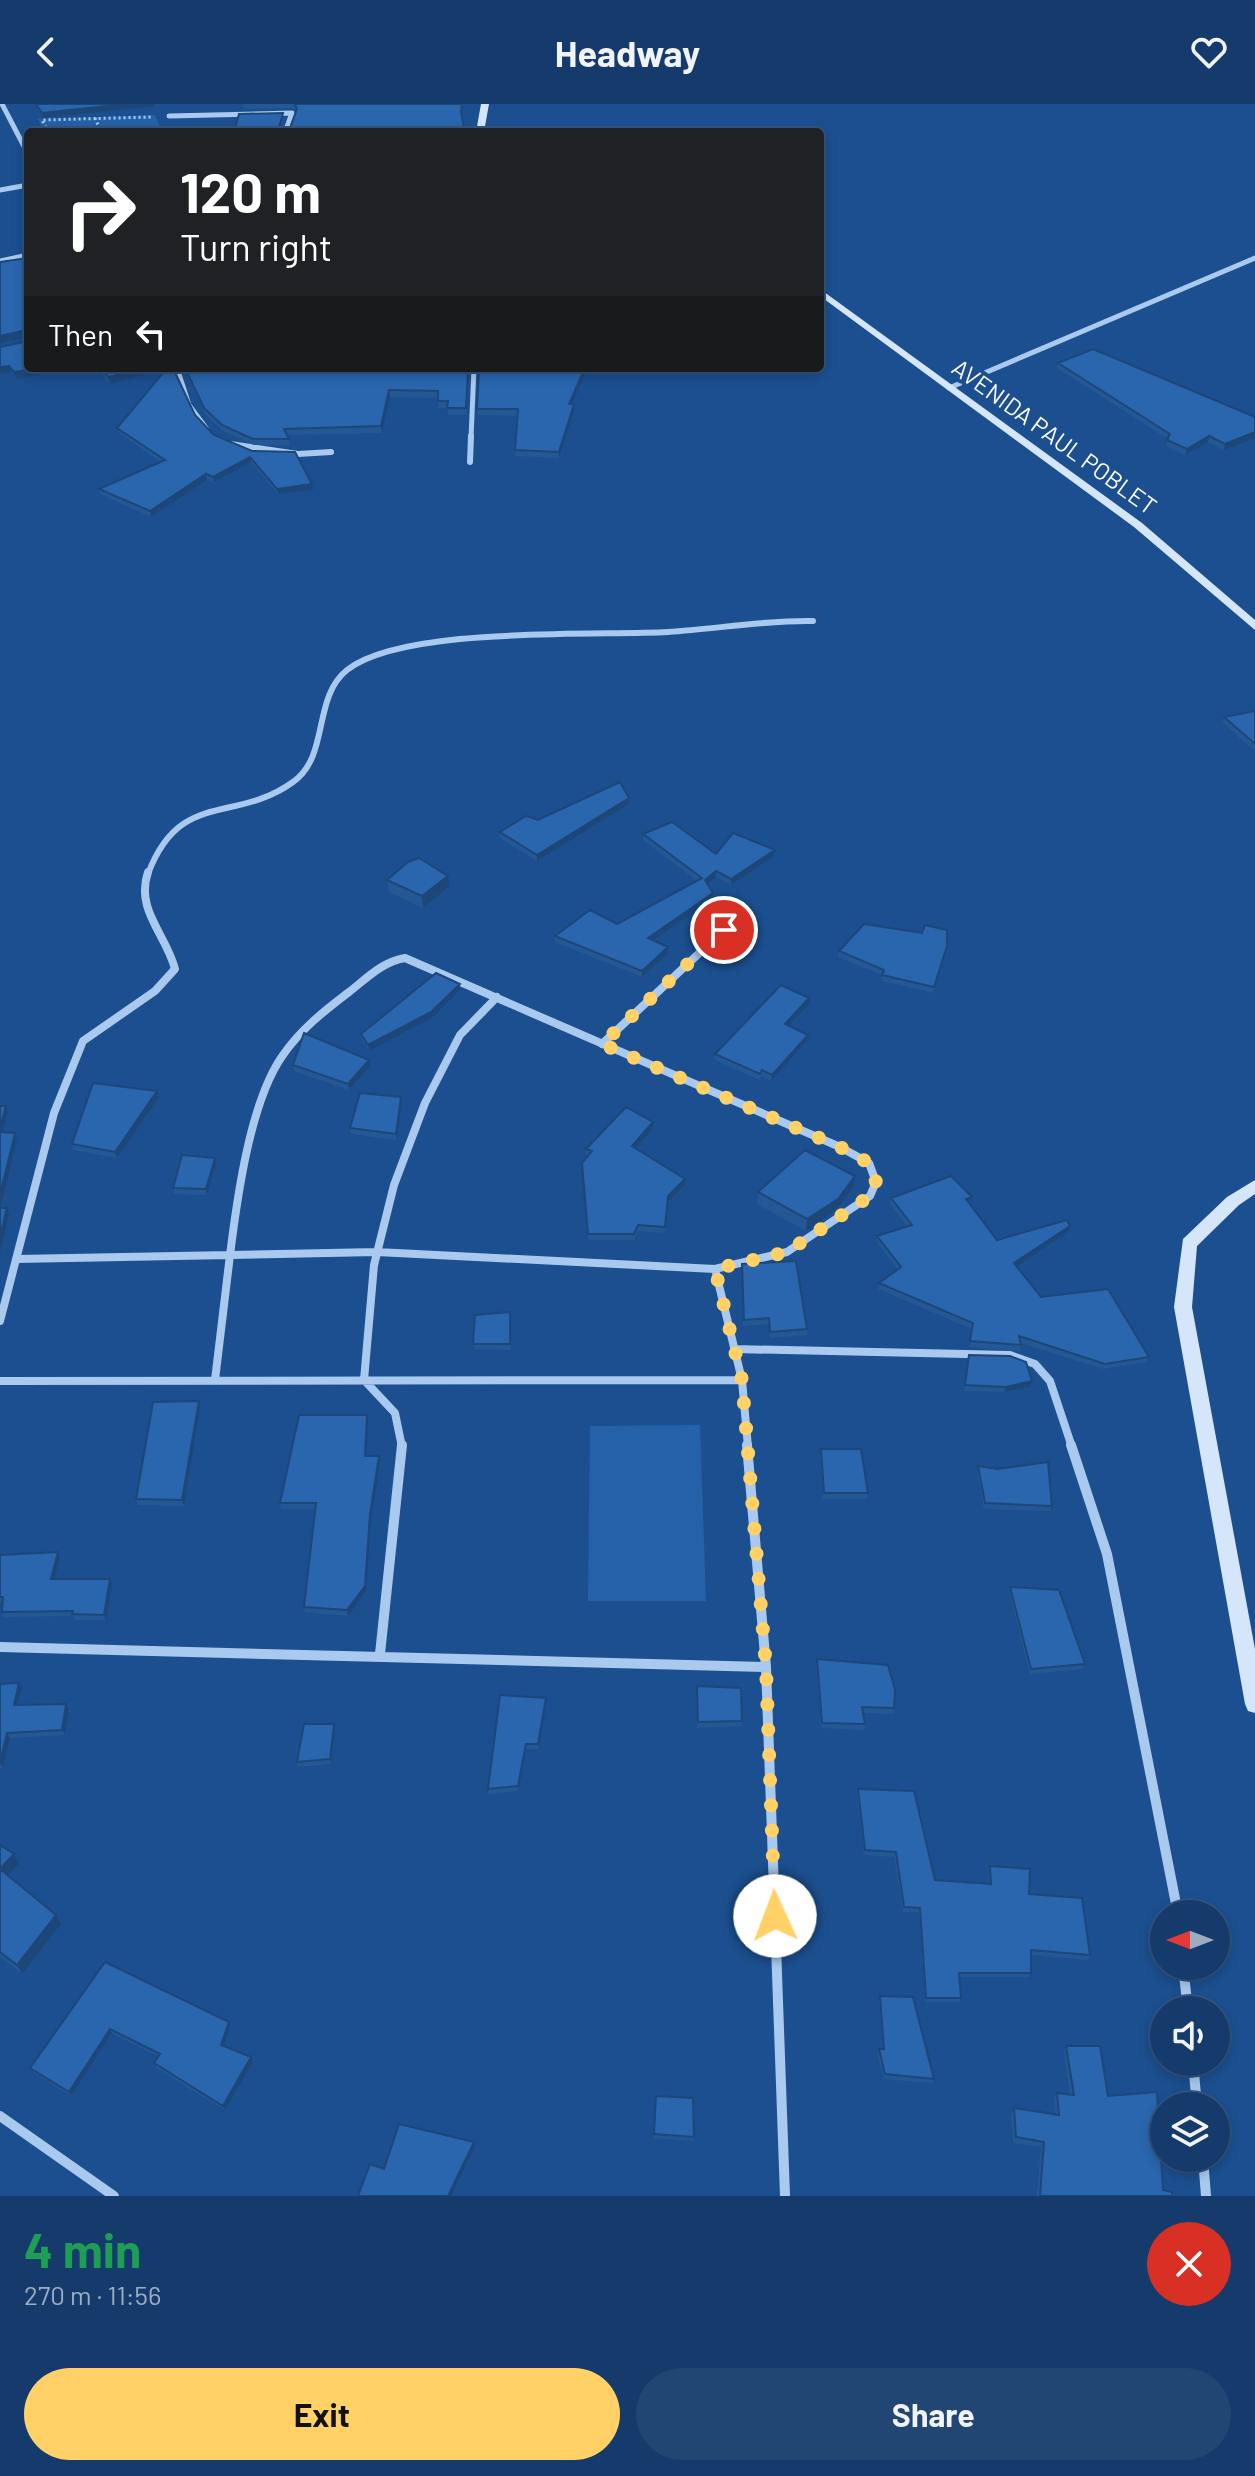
<!DOCTYPE html>
<meta charset="utf-8">
<style>
body{margin:0;font-family:Barlow,sans-serif;background:#214673;color:#f1f3f6;height:100vh;display:flex;flex-direction:column;font-size:30px;white-space:nowrap}
*{box-sizing:border-box;margin:0}
p{font-size:26px;color:#9dadc1}
.icon{flex:none;width:44px;height:44px;fill:none;stroke:currentColor;stroke-width:2;stroke-linecap:round;stroke-linejoin:round}
.map{position:relative;height:2092px;overflow:hidden}
.side{display:flex;flex-direction:column;background:#143b6b;flex:1}
.side>*{flex:none}
.top-card{position:absolute;left:24px;top:24px;width:800px;height:244px;border-radius:8px;box-shadow:0 4px 12px #0003,0 0 0 2px #33557e;background:#202124;color:#fff;overflow:hidden}
.needle{width:52px;rotate:270deg}
.fabs{position:absolute;left:1150px;top:1796px;display:grid;gap:16px}
.fabs a{display:grid;place-items:center;width:80px;height:80px;border-radius:50%;background:#143b6b;box-shadow:0 4px 12px #0003,0 0 0 2px #33557e;font-size:40px}
.pin{position:absolute;display:grid;place-items:center;width:68px;height:68px;color:#fff;margin:-34px;border:4px solid #fff;border-radius:50%;box-shadow:0 2px 8px #0007}
.me{position:absolute;width:88px;margin:-44px;rotate:358deg;stroke-linejoin:round;filter:drop-shadow(0 0 6px #0008)}
.turn{display:flex;align-items:center;gap:28px;height:168px;padding:0 24px;font-size:36px}
.turn .icon{width:104px;height:104px;stroke-width:2.5}
.turn b{display:block;font-size:56px;line-height:68px}
.then{display:flex;align-items:center;height:76px;padding:0 24px;background:#0003;gap:16px;font-size:30px}
.round{display:grid;place-items:center;flex:none;width:84px;height:84px;border-radius:42px;background:#214673}
.summary{display:flex;align-items:center;justify-content:space-between;height:136px;padding:0 24px}
h1{font-size:48px;font-weight:700;line-height:60px;color:#1e9e55}
.action{display:flex;gap:16px;margin-top:auto;padding:16px 24px}
.action a{flex:1;height:92px;border-radius:48px;background:#ffd166;color:#111;font-size:32px;font-weight:700;line-height:92px;text-align:center}
.action a+a{background:#214673;color:#f1f3f6}
header{display:flex;justify-content:space-between;align-items:center;height:104px;padding:0 24px;background:#143b6b;font-size:36px;font-weight:700}
.map>svg:first-child{display:block}
.green{fill:#2461a8}
.lines{fill:none;stroke-linecap:round;stroke-linejoin:round}
.path{stroke:#a9c9ee;stroke-width:3;stroke-dasharray:2 3;stroke-linecap:butt}
.minor-far3{stroke:#a9c9ee;stroke-width:5}
.minor-far2{stroke:#a9c9ee;stroke-width:6}
.minor-far1{stroke:#a9c9ee;stroke-width:8}
.minor{stroke:#a9c9ee;stroke-width:10}
.secondary{fill:#d6e6fa;fill-rule:evenodd}
.wall{fill:#245895}
.shaded-wall{fill:#1d4779}
.building{fill:#2a66ad;stroke:#1d4779;stroke-width:2}
.route{stroke:#ffd166;stroke-width:14;stroke-dasharray:0 25.2}
.labels{text-anchor:middle;dominant-baseline:central;stroke-width:8;stroke-linejoin:round;paint-order:stroke}
.far-street-label{font-size:24px;fill:#fff;stroke:#1b4f8f}
</style>
<header><svg class="icon" aria-label="back" viewBox="0 0 24 24"><path d="M15 5l-7 7 7 7"/></svg>Headway<svg class="icon" aria-label="heart" viewBox="0 0 24 24"><path d="M12 20l-8-8c-3-5 5-10 8-4 3-6 11-1 8 4z"/></svg></header>
<div class="map">
<svg width="1255" height="2092" viewBox="0 0 1255 2092">
<rect width="100%" height="100%" fill="#1b4f8f"/>
<path class="green" d="M 155,11 L 162,28 L 44,28 L 38,15 Z
M 700,1321 L 706,1497 L 588,1497 L 590,1322 Z"/>
<g class="lines">
<path class="path" d="M 95,14 L 101,28
M 48,28 L 42,16 L 151,13"/>
<path class="minor-far3" d="M 2,0 L 28,50
M 169,12 L 292,9 L 285,28
M 0,86 L 28,81
M 0,157 L 28,151
M 177,264 L 189,301 L 206,324
M 949,284 L 1255,154
M 471,334 L 474,264"/>
<path class="minor-far2" d="M 230,340 L 298,350 L 331,348
M 470,358 L 471,332
M 148,770 C 180,685 235,720 293,678 C 330,652 312,594 347,566 C 403,522 594,532 668,528 C 717,525 764,516 813,517"/>
<path class="minor-far1" d="M 405,854 L 840,1043 L 869,1059 L 876,1078 L 870,1092 L 787,1148 L 715,1165 L 377,1148 L 230,1151 C 237,1095 250,997 283,951 C 301,925 324,907 349,888 C 367,874 382,858 405,854 Z
M 602,940 L 724,826
M 16,1155 L 230,1151
M 715,1165 L 742,1276 L 748,1343
M 0,1217 L 54,1009 L 83,937 L 155,887 L 175,865 C 166,830 135,806 148,768
M 734,1245 L 1010,1251 L 1035,1260 L 1050,1277 L 1072,1343
M 215,1276 L 230,1151
M 0,1277 L 742,1276
M 402,1343 L 395,1309 L 364,1276 L 374,1161 L 394,1081 L 425,999 L 460,931 L 497,893"/>
<path class="minor" d="M 747,1341 L 766,1563 L 785,2092
M 1071,1341 L 1107,1450 L 1178,1810
M 0,1543 L 766,1563
M 380,1550 L 402,1341
M 1183,1862 L 1188,1906
M 1193,1958 L 1197,2002
M 0,2012 L 114,2092
M 1203,2054 L 1206,2092"/>
<path class="secondary" d="M 481,0 L 489,0 L 484,28 L 476,28 Z
M 820,185 L 1142,419 L 1255,516 L 1255,526 L 1134,423 L 820,192 Z
M 1255,1076 L 1255,1090 L 1239,1101 L 1197,1142 L 1192,1203 L 1255,1545 L 1255,1609 L 1248,1607 L 1245,1600 L 1174,1203 L 1183,1135 L 1227,1093 Z"/>
</g>
<path class="wall" d="M 243,0 L 463,0 L 462,11 L 465,28 L 234,28 L 284,15 L 281,25 L 284,28 L 290,24 L 296,7 L 295,4 L 244,5 Z
M 1058,259 L 1255,313 L 1224,346 L 1208,338 L 1185,351 L 1166,342 L 1168,335 L 1057,264 Z
M 97,264 L 173,264 L 195,311 L 214,331 L 313,386 L 278,390 L 251,358 L 214,378 L 207,376 L 151,413 L 100,390 L 99,385 L 161,358 L 119,329 L 117,324 L 166,266 L 110,280 Z
M 183,264 L 468,264 L 466,311 L 448,311 L 447,304 L 438,304 L 438,294 L 390,293 L 382,329 L 287,331 L 290,341 L 254,341 L 223,327 L 206,311 Z
M 479,264 L 588,264 L 572,300 L 574,300 L 574,307 L 559,354 L 515,352 L 518,312 L 478,311 Z
M 1255,607 L 1255,644 L 1252,645 L 1223,619 L 1224,613 Z
M 629,700 L 537,757 L 500,734 L 500,728 L 538,716 Z
M 643,730 L 716,750 L 775,746 L 774,752 L 731,781 L 716,773 L 708,780 L 713,789 L 713,795 L 654,836 L 668,843 L 668,849 L 642,873 L 555,838 L 555,832 L 617,820 L 697,777 L 643,736 Z
M 448,772 L 449,783 L 423,804 L 389,788 L 387,776 Z
M 839,847 L 946,848 L 933,889 L 882,877 L 882,871 L 838,853 Z
M 460,886 L 432,914 L 369,947 L 362,936 L 361,930 Z
M 809,894 L 809,900 L 789,922 L 807,937 L 771,977 L 762,972 L 759,976 L 715,956 L 715,950 Z
M 369,956 L 370,962 L 349,986 L 294,967 L 293,961 Z
M 159,993 L 117,1054 L 73,1046 L 72,1040 Z
M 401,993 L 402,999 L 397,1036 L 351,1030 L 350,1024 Z
M 653,1024 L 635,1044 L 685,1081 L 668,1098 L 665,1129 L 638,1127 L 634,1136 L 588,1136 L 582,1059 L 588,1051 L 586,1051 L 586,1045 Z
M 216,1060 L 207,1091 L 174,1090 L 173,1084 Z
M 855,1072 L 853,1083 L 836,1106 L 806,1127 L 757,1100 L 758,1088 Z
M 891,1094 L 970,1099 L 969,1099 L 997,1136 L 1068,1128 L 1017,1162 L 1041,1193 L 1149,1253 L 1147,1258 L 1103,1265 L 1021,1239 L 1020,1247 L 969,1243 L 972,1225 L 878,1185 L 879,1179 L 898,1166 L 877,1138 L 877,1132 L 908,1123 L 890,1100 Z
M 742,1166 L 807,1225 L 807,1231 L 770,1234 L 769,1220 L 743,1222 Z
M 510,1208 L 511,1246 L 474,1245 L 473,1240 Z
M 969,1251 L 1032,1277 L 1030,1283 L 1004,1288 L 964,1287 Z
M 199,1297 L 200,1303 L 184,1402 L 138,1401 L 136,1395 Z
M 368,1317 L 366,1352 L 380,1358 L 371,1416 L 366,1487 L 348,1512 L 305,1508 L 304,1503 L 315,1405 L 281,1405 L 280,1399 Z
M 821,1345 L 868,1389 L 867,1395 L 823,1395 L 820,1351 Z
M 978,1362 L 1052,1402 L 1050,1407 L 984,1405 L 977,1368 Z
M 0,1451 L 60,1453 L 54,1475 L 110,1475 L 112,1480 L 106,1516 L 75,1516 L 73,1512 L 4,1513 L 2,1508 L 2,1498 L 0,1498 Z
M 1010,1483 L 1085,1560 L 1083,1565 L 1030,1570 L 1009,1488 Z
M 817,1555 L 894,1604 L 893,1610 L 863,1609 L 865,1620 L 864,1626 L 821,1624 L 816,1560 Z
M 19,1579 L 22,1584 L 18,1601 L 66,1600 L 69,1605 L 65,1631 L 10,1634 L 3,1664 L 0,1664 L 0,1580 Z
M 697,1582 L 742,1617 L 741,1622 L 697,1624 Z
M 546,1600 L 539,1645 L 526,1645 L 518,1687 L 488,1690 L 488,1685 Z
M 335,1626 L 331,1660 L 298,1663 L 297,1658 Z
M 858,1685 L 935,1776 L 989,1780 L 989,1767 L 990,1762 L 1029,1790 L 1090,1851 L 1088,1856 L 1031,1851 L 1031,1869 L 1029,1873 L 960,1873 L 961,1894 L 959,1898 L 925,1898 L 919,1808 L 903,1808 L 894,1753 L 864,1751 L 857,1690 Z
M 0,1741 L 19,1760 L 8,1772 L 61,1820 L 22,1870 L 0,1853 Z
M 105,1858 L 230,1922 L 224,1943 L 251,1953 L 253,1958 L 225,2006 L 156,1964 L 154,1959 L 158,1952 L 112,1929 L 71,1992 L 33,1968 L 30,1964 Z
M 880,1892 L 934,1975 L 932,1979 L 884,1975 L 877,1949 L 879,1945 L 883,1945 L 879,1897 Z
M 1066,1942 L 1108,1992 L 1163,2086 L 1172,2092 L 1037,2092 L 1041,2043 L 1013,2039 L 1011,2010 L 1014,2004 L 1055,2010 L 1054,1995 L 1057,1989 L 1070,1990 L 1064,1948 Z
M 656,1992 L 693,1994 L 694,2037 L 654,2034 Z"/>
<path class="shaded-wall" d="M 125,0 L 154,0 L 154,2 L 43,14 L 42,9 Z
M 26,226 L 28,233 L 0,239 L 0,232 Z
M 9,262 L 11,268 L 0,270 L 0,263 Z
M 39,264 L 75,264 L 16,275 L 14,268 Z
M 146,264 L 172,264 L 110,280 L 108,273 Z
M 585,264 L 588,264 L 569,307 L 569,300 Z
M 389,286 L 390,293 L 382,329 L 381,322 Z
M 574,300 L 574,307 L 559,354 L 559,348 Z
M 1255,328 L 1255,334 L 1224,346 L 1225,340 Z
M 1209,332 L 1208,338 L 1185,351 L 1187,345 Z
M 250,353 L 251,358 L 214,378 L 213,373 Z
M 206,370 L 207,376 L 151,413 L 150,407 Z
M 312,380 L 313,386 L 278,390 L 277,385 Z
M 629,694 L 629,700 L 537,757 L 537,751 Z
M 775,746 L 774,752 L 731,781 L 731,775 Z
M 716,767 L 716,773 L 705,782 L 705,776 Z
M 448,772 L 449,783 L 423,804 L 422,792 Z
M 713,789 L 713,795 L 648,840 L 648,834 Z
M 668,843 L 668,849 L 642,873 L 642,867 Z
M 460,880 L 460,886 L 432,914 L 369,947 L 368,941 Z
M 809,894 L 809,900 L 785,926 L 785,920 Z
M 808,931 L 807,937 L 771,977 L 772,971 Z
M 369,956 L 370,962 L 349,986 L 348,980 Z
M 157,987 L 159,993 L 117,1054 L 115,1048 Z
M 401,993 L 402,999 L 397,1036 L 396,1030 Z
M 6,1002 L 8,1008 L 1,1034 L 0,1024 Z
M 653,1018 L 653,1024 L 632,1048 L 632,1042 Z
M 15,1029 L 17,1035 L 0,1106 L 0,1091 Z
M 215,1054 L 216,1060 L 207,1091 L 206,1085 Z
M 855,1072 L 853,1083 L 836,1106 L 806,1127 L 807,1115 Z
M 685,1075 L 685,1081 L 668,1098 L 665,1129 L 668,1092 Z
M 7,1104 L 9,1110 L 0,1148 L 0,1132 Z
M 1070,1122 L 1068,1128 L 1013,1165 L 1014,1159 Z
M 1032,1277 L 1030,1283 L 1004,1288 L 1006,1283 Z
M 199,1297 L 200,1303 L 184,1402 L 182,1396 Z
M 367,1311 L 368,1317 L 366,1358 L 365,1352 Z
M 379,1352 L 380,1358 L 371,1416 L 366,1487 L 348,1512 L 347,1506 L 370,1411 Z
M 58,1448 L 60,1453 L 53,1480 L 51,1475 Z
M 110,1475 L 112,1480 L 106,1516 L 104,1511 Z
M 19,1579 L 22,1584 L 16,1606 L 14,1601 Z
M 546,1594 L 546,1600 L 539,1645 L 538,1640 Z
M 66,1600 L 69,1605 L 65,1631 L 62,1626 Z
M 334,1620 L 335,1626 L 331,1660 L 330,1655 Z
M 7,1629 L 10,1634 L 3,1664 L 0,1659 Z
M 526,1640 L 526,1645 L 518,1687 L 518,1682 Z
M 14,1750 L 19,1760 L 5,1774 L 0,1765 Z
M 56,1811 L 61,1820 L 22,1870 L 17,1861 Z
M 229,1918 L 230,1922 L 223,1946 L 221,1941 Z
M 110,1925 L 112,1929 L 71,1992 L 69,1988 Z
M 251,1953 L 253,1958 L 225,2006 L 223,2002 Z
M 474,2038 L 475,2042 L 451,2092 L 448,2092 Z"/>
<path class="building" d="M 36,0 L 125,0 L 42,9 Z
M 295,0 L 462,0 L 461,8 L 465,28 L 234,28 L 239,10 L 283,9 L 279,24 L 284,28 L 290,24 L 297,5 Z
M 28,154 L 28,228 L 26,226 L 0,232 L 0,158 Z
M 28,237 L 28,264 L 39,264 L 14,268 L 9,262 L 0,263 L 0,243 Z
M 1093,245 L 1255,313 L 1255,328 L 1225,340 L 1209,332 L 1187,345 L 1167,336 L 1170,330 L 1058,259 Z
M 101,264 L 146,264 L 108,273 Z
M 167,264 L 173,264 L 195,311 L 214,331 L 252,347 L 295,348 L 312,380 L 277,385 L 250,353 L 213,373 L 206,370 L 150,407 L 99,385 L 165,356 L 117,324 Z
M 185,264 L 468,264 L 466,304 L 447,304 L 448,297 L 438,297 L 438,287 L 389,286 L 381,322 L 284,325 L 289,335 L 253,335 L 222,321 L 204,304 Z
M 479,264 L 585,264 L 569,300 L 574,300 L 559,348 L 515,346 L 518,305 L 477,305 Z
M 1255,607 L 1255,639 L 1254,639 L 1224,613 Z
M 620,678 L 629,694 L 537,751 L 500,728 L 526,712 L 538,716 Z
M 672,718 L 716,750 L 733,729 L 775,746 L 731,775 L 716,767 L 705,776 L 713,789 L 648,834 L 668,843 L 642,867 L 555,832 L 590,806 L 617,820 L 702,774 L 643,730 Z
M 419,754 L 448,772 L 422,792 L 387,776 L 408,758 Z
M 864,820 L 922,829 L 925,821 L 947,826 L 947,842 L 934,883 L 882,871 L 884,866 L 839,847 Z
M 436,869 L 460,880 L 431,908 L 368,941 L 361,930 Z
M 781,881 L 809,894 L 785,920 L 808,931 L 772,971 L 762,966 L 760,970 L 715,950 Z
M 304,929 L 369,956 L 348,980 L 293,961 Z
M 93,979 L 157,987 L 115,1048 L 72,1040 Z
M 360,989 L 401,993 L 396,1030 L 350,1024 Z
M 0,1002 L 6,1002 L 0,1024 Z
M 626,1003 L 653,1018 L 632,1042 L 685,1075 L 668,1092 L 665,1123 L 638,1121 L 634,1130 L 588,1130 L 582,1059 L 592,1047 L 586,1045 Z
M 0,1028 L 15,1029 L 0,1091 Z
M 805,1046 L 855,1072 L 838,1095 L 807,1115 L 758,1088 Z
M 182,1051 L 215,1054 L 206,1085 L 173,1084 Z
M 951,1072 L 972,1093 L 966,1095 L 997,1136 L 1067,1116 L 1070,1122 L 1014,1159 L 1041,1193 L 1108,1185 L 1149,1253 L 1105,1260 L 1019,1232 L 1021,1241 L 970,1237 L 973,1219 L 879,1179 L 901,1163 L 877,1132 L 912,1121 L 891,1094 Z
M 0,1104 L 7,1104 L 0,1132 Z
M 796,1157 L 807,1225 L 770,1228 L 769,1214 L 744,1216 L 742,1160 Z
M 510,1208 L 510,1240 L 473,1240 L 475,1211 Z
M 969,1251 L 1010,1252 L 1026,1258 L 1032,1277 L 1006,1283 L 965,1281 Z
M 199,1297 L 182,1396 L 136,1395 L 153,1298 Z
M 299,1311 L 367,1311 L 365,1352 L 379,1352 L 370,1411 L 365,1482 L 347,1506 L 304,1503 L 316,1399 L 280,1399 Z
M 821,1345 L 861,1345 L 868,1389 L 824,1389 Z
M 1048,1358 L 1052,1402 L 985,1399 L 978,1362 L 997,1365 Z
M 58,1448 L 51,1475 L 110,1475 L 104,1511 L 72,1510 L 73,1507 L 2,1508 L 3,1493 L 0,1493 L 0,1451 Z
M 1010,1483 L 1059,1486 L 1085,1560 L 1031,1565 Z
M 817,1555 L 888,1561 L 895,1586 L 894,1604 L 862,1603 L 865,1620 L 822,1619 Z
M 19,1579 L 14,1601 L 66,1600 L 62,1626 L 7,1629 L 0,1659 L 0,1580 Z
M 697,1582 L 741,1584 L 742,1617 L 698,1618 Z
M 500,1591 L 546,1594 L 538,1640 L 526,1640 L 518,1682 L 488,1685 Z
M 304,1620 L 334,1620 L 330,1655 L 297,1658 Z
M 858,1685 L 914,1687 L 935,1776 L 991,1780 L 990,1762 L 1030,1765 L 1029,1790 L 1082,1794 L 1090,1851 L 1031,1846 L 1031,1869 L 959,1869 L 961,1894 L 926,1894 L 920,1804 L 904,1803 L 896,1748 L 865,1746 Z
M 0,1741 L 14,1750 L 0,1765 Z
M 0,1765 L 56,1811 L 17,1861 L 0,1848 Z
M 105,1858 L 229,1918 L 221,1941 L 251,1953 L 223,2002 L 154,1959 L 160,1950 L 110,1925 L 69,1988 L 30,1964 Z
M 880,1892 L 913,1893 L 934,1975 L 885,1970 L 879,1945 L 884,1945 Z
M 1066,1942 L 1100,1942 L 1108,1992 L 1157,1988 L 1163,2086 L 1172,2088 L 1172,2092 L 1040,2092 L 1044,2038 L 1016,2033 L 1014,2004 L 1059,2011 L 1057,1989 L 1074,1991 Z
M 656,1992 L 693,1994 L 694,2033 L 654,2030 Z
M 399,2020 L 474,2038 L 448,2092 L 358,2092 L 370,2060 L 384,2065 Z"/>
<g class="lines">
<path class="route" d="M 724,826 L 602,940 L 840,1043 L 869,1059 L 876,1078 L 870,1092 L 787,1148 L 715,1165 L 742,1276 L 766,1563 L 775,1812"/>
</g>
<g class="labels">
<g class="far-street-label">
<text transform="translate(1055 332) rotate(36)">AVENIDA PAUL POBLET</text>
</g>
</g>
</svg>
<div class="fabs">
<a><svg class="needle" viewBox="-14 -14 28 28"><path d="M0-13l5 13h-10z" fill="#e53935"/><path d="M0 13l5-13h-10z" fill="#9dadc1"/></svg></a>
<a><svg class="icon" aria-label="sound" viewBox="0 0 24 24"><path d="M4 9h4l5-4v14l-5-4H4zM17 9q2 3 0 6"/></svg></a>
<a><svg class="icon" aria-label="layers" viewBox="0 0 24 24"><path d="M12 4l9 5-9 5-9-5zM3 14l9 5 9-5"/></svg></a>
</div>
<div class="pin" style="left:724px;top:826px;background:#d93025"><svg class="icon" aria-label="arrive" viewBox="0 0 24 24"><path d="M6 21V4h12l-3 4 3 4H6"/></svg></div>
<svg class="me" style="left:775px;top:1812px" viewBox="-20 -20 40 40"><circle r="19" fill="#fff"/><path d="M0-13L10 11 0 6-10 11z" fill="#ffd166"/></svg>
<div class="top-card">
<div class="turn"><svg class="icon" aria-label="right" viewBox="0 0 24 24"><path d="M7 20v-9h11M14 6l5 5-5 5"/></svg><div><b>120 m</b>Turn right</div></div>
<div class="then">Then<svg class="icon" aria-label="left" viewBox="0 0 24 24"><path d="M17 20v-9H6M10 6l-5 5 5 5"/></svg></div>
</div>
</div>
<section class="side">
<div class="summary"><div><h1>4 min</h1><p>270 m · 11:56</p></div><a class="round" style="background:#d93025;color:#fff"><svg class="icon" aria-label="close" viewBox="0 0 24 24"><path d="M6 6l12 12M18 6L6 18"/></svg></a></div>
<div class="action"><a>Exit</a><a>Share</a></div>
</section>
